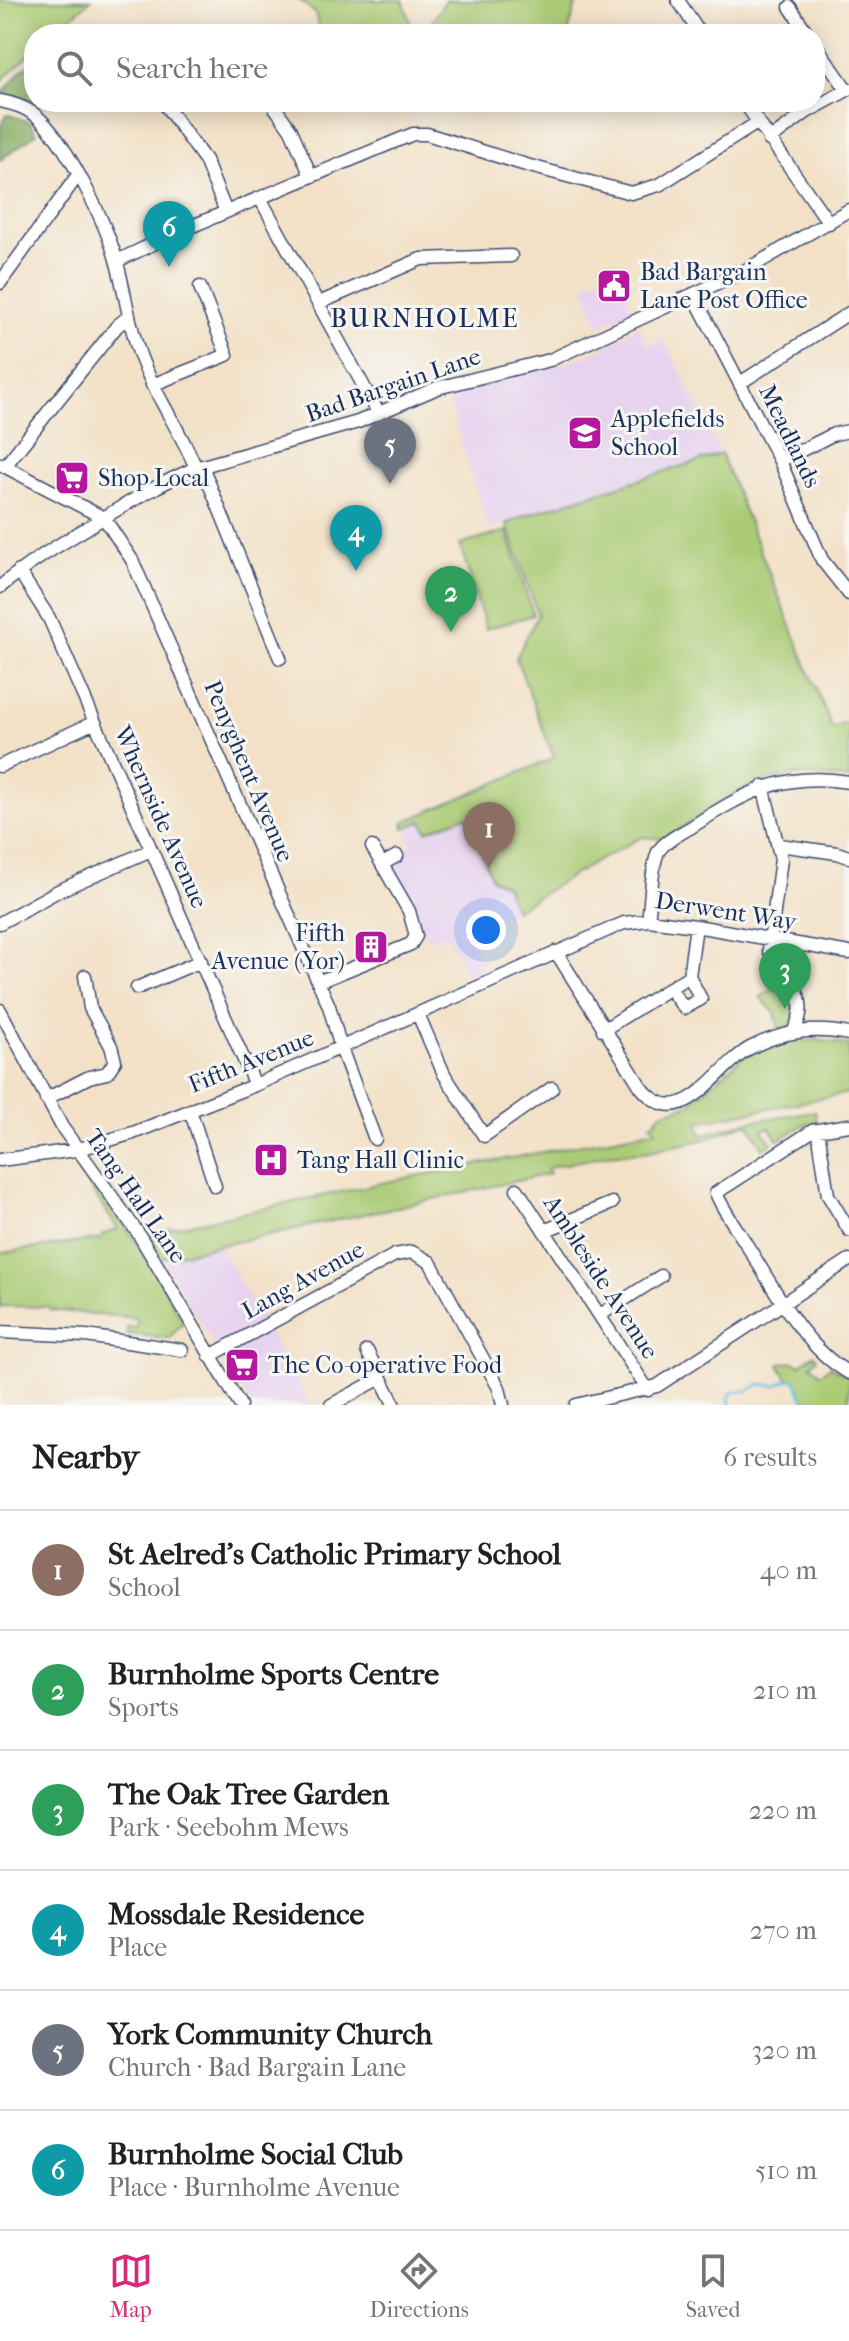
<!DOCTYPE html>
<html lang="en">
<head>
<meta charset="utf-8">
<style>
  :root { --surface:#fff; --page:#f6f6f6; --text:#202124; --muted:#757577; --line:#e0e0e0; --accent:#db2777 }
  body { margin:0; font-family:"IM FELL French Canon",serif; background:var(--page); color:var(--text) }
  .you { position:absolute; left:486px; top:930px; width:28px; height:28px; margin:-20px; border:6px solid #fff; border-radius:50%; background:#1a73e8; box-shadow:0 0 0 12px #1a73e833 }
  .badge { display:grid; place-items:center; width:52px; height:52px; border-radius:50%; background:var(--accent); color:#fff; font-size:26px; font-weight:700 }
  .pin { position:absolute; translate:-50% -66px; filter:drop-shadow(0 2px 4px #0008) }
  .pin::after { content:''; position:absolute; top:42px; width:28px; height:24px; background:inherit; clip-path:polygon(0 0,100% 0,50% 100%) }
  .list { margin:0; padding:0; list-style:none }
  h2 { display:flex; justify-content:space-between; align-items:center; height:104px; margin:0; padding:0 32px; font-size:34px }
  h2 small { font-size:26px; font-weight:400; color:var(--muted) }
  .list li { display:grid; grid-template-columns:52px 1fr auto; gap:24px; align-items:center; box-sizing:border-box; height:120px; padding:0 32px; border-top:2px solid var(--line) }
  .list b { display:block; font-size:30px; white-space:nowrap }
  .list p { margin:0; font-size:26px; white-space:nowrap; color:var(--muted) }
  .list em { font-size:26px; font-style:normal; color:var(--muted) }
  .icon { flex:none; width:44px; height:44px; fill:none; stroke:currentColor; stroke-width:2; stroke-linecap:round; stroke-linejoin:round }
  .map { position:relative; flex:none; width:849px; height:1405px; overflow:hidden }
  .search { position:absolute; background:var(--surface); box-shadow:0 4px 20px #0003; left:24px; right:24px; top:24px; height:88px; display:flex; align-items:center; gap:20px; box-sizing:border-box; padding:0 28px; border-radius:32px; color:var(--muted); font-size:30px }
  .sheet { height:824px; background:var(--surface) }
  nav { display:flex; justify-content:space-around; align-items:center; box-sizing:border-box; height:112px; border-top:2px solid var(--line); background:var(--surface); font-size:22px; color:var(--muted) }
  nav a { display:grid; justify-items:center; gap:4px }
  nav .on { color:var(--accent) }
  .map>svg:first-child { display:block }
  .built { fill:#e7d2ef }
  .green { fill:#abcb74; stroke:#637d69; stroke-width:2 }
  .forest { fill:#88af66; stroke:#526f62; stroke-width:2 }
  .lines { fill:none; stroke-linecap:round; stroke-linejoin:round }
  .stream { stroke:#61bbdf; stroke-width:3 }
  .minor-casing { stroke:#3b4a6e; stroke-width:15 }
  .minor { stroke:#fff; stroke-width:12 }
  .labels { text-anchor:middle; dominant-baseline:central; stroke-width:6; stroke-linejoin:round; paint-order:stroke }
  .poi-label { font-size:24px; fill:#1b2f5e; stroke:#f6f6f2; text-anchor:start }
  .street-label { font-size:24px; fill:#1b2f5e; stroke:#f6f6f2 }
  .neighbourhood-label { font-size:26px; letter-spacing:2px; fill:#1b2f5e; stroke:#f6f6f2 }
</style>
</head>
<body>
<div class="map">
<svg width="849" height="1405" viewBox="0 0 849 1405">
  <rect width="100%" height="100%" fill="#f6f6f2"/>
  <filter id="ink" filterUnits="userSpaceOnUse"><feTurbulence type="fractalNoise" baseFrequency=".0125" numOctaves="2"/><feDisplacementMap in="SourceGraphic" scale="16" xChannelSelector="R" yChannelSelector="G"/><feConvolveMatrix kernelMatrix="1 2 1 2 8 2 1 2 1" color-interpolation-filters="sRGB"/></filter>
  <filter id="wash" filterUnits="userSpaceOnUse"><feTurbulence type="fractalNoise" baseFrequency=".006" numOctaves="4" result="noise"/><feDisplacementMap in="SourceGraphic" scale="32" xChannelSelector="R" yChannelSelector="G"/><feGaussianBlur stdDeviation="1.8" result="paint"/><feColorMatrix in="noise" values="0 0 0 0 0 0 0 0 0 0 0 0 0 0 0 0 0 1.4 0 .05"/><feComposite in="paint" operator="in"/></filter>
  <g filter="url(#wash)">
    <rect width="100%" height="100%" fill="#f3e1c7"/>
    <!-- built -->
    <path class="built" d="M616,271l17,39 -34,16 -15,-42z
      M639,326l9,20 16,-8 57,116 -192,60 -40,16 -43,-135 140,-38z
      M447,803l150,58 -82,49 -48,19 16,40 -16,7 -19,-40 -4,-2 -16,6 -36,-74 7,-14 13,-6 -9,-24z
      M219,1245l92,160h-59l-91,-147z"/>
    <!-- green -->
    <path class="green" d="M0,0h91l-40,34h-17v16l-34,32z
      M300,0h103l8,24 -4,10h-86l-6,-21z
      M446,0h131l-9,34h-144z
      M721,454l111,274 17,-6v57l-54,-4 -37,7 -34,17 -59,40 -23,-2 -45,24 -82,49 -10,-25 -13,-6 -26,-63 -39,15 -5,-10 -18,7 -1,-6 151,-64 -38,-100 22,-43 -31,-91 22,-10z
      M507,531l26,84 -47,14 -26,-84z
      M781,985l14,8 4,7 -6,23 -13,8 -5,-18 -15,-16z
      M801,1034l2,7 15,-1 31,5v48l-151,29 4,13 44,-13 69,-11 2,11 -12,2 -25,15h-3l-8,-12 -7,3 10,13 -8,6 -16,-26 -45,17 -59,12 -37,3 -59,13 1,6 -388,84 -12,-25 242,-52 265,-51 -5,-6 6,-4 -1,-2 8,-6 24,-7 59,-52z
      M76,1167h4c41,49 74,99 103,156l-14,15 -42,-4v-7l10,1v-10l-88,-8v-3l-47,-1 -2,3v-56l102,-14v-4l16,-6z
      M814,1354l3,4 -6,7 10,9 9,-8 19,10v29h-39l-8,-8 -6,-17h-8l-9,-15 2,-2 13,-1 6,3z"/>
    <!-- forest -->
    <path class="forest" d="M34,61v40l-31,-8 17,-22z
      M7,114l23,8 7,11 -37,27v-33z"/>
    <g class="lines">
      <!-- stream -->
      <path class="stream" d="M730,1405l-1,-7 3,-6 16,-1 12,-7 15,2 15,-7 6,1 6,17 8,8"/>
    </g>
  </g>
  <g filter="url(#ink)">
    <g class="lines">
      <!-- minor casing -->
      <g class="minor-casing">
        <path id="minor" d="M678,0l22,34
          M790,7l18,27
          M815,44l32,46
          M0,101c12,2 24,6 34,13 31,23 73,111 83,149 9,32 12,64 24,95 15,39 39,72 55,110
          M163,102l42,58 21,52
          M271,102l20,28 20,46
          M744,102l85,121
          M769,140l38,-28 42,-23
          M260,198l119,216
          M117,261l61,-29 235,-98h14l99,31 105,28 28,-8 98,-62
          M0,283l78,-108
          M693,294l87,167 42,99 27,34
          M319,303l102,-44 90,-3
          M740,383l109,-70
          M152,385l75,-30 -27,-68
          M780,461l54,-27 15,-3
          M0,464l104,54 28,42 197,446 12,42 34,91
          M5,466l112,-140 11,-9
          M202,466l78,192
          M19,571l30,47 206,467
          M0,587c27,-23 57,-41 87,-59 36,-22 71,-44 109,-60l162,-46 79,-34 113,-28 196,-90 103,-60
          M0,766l95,-44
          M763,786l18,73 -12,91c17,27 44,47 25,80
          M779,845l58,8 12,4
          M382,864l15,-8
          M648,920c3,-18 3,-52 10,-68 6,-11 24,-19 35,-26 53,-34 91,-55 156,-44
          M0,923l58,-32 93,-41
          M556,952l85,135c41,51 75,-22 111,-40 32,-16 62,-20 97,-13
          M689,976l7,-50
          M318,982l93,-38 5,-8 -7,-25 -37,-64
          M137,988l64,-27
          M670,989l14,19 17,-9 -12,-23
          M0,1010l62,117 76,106 102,172
          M418,1014l26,60 40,62 68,-48
          M603,1030l86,-54
          M46,1099l43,-22 18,-4 8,-12 -4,-15 -21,-38 -5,-32
          M190,1110l25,76
          M849,1125l-37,6 -96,62c8,19 22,37 32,54 28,44 55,100 101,126
          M818,1130l10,65 21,35
          M0,1160l76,-10 57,-17 122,-48 369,-162 24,-3 48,6 153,27
          M517,1189l131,201
          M544,1231l68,-28
          M600,1315l61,-39
          M0,1332l86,4 96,14
          M367,1351l26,51
          M210,1356l185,-101 17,-3 18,10 69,126 4,17
          M331,1405l50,-27
          M576,1405l81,-19 192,-126"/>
      </g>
      <!-- minor -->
      <use href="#minor" class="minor"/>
    </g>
  </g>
  <!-- icons -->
  <defs>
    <g id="civic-square" transform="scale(1.8)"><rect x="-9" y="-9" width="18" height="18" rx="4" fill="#b5179e" stroke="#f6f6f2"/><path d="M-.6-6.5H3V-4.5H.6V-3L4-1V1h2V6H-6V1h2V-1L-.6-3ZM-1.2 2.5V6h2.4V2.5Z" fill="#fff"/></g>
    <g id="school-square" transform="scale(1.8)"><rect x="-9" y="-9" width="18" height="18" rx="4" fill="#b5179e" stroke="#f6f6f2"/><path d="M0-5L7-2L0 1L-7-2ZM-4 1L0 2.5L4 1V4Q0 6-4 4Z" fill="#fff"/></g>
    <g id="supermarket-square" transform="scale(1.8)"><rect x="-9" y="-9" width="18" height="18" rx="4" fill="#b5179e" stroke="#f6f6f2"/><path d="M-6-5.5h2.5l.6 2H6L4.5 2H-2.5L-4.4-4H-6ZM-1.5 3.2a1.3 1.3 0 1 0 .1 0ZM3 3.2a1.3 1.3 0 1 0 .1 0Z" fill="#fff"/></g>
    <g id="building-square" transform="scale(1.8)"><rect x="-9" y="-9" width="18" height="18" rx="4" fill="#b5179e" stroke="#f6f6f2"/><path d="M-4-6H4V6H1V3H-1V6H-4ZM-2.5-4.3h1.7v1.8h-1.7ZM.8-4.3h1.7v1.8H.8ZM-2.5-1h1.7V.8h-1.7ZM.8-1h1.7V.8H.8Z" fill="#fff"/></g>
    <g id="hospital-square" transform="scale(1.8)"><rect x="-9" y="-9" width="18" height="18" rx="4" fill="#b5179e" stroke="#f6f6f2"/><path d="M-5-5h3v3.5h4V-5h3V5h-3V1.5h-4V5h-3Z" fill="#fff"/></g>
  </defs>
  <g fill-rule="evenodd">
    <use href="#civic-square" x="614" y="286"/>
    <use href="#school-square" x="585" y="433"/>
    <use href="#supermarket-square" x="72" y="478"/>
    <use href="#building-square" x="371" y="947"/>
    <use href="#hospital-square" x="271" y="1160"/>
    <use href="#supermarket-square" x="242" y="1365"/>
  </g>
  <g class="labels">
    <!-- poi labels -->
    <g class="poi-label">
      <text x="640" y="272">Bad Bargain<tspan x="640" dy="28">Lane Post Office</tspan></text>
      <text x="611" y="419">Applefields<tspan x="611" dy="28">School</tspan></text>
      <text x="98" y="478">Shop Local</text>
      <text x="345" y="933" text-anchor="end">Fifth<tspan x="345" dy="28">Avenue (Yor)</tspan></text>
      <text x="297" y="1160">Tang Hall Clinic</text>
      <text x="268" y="1365">The Co-operative Food</text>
    </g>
    <!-- street labels -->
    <g class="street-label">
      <text transform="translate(393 385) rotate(-19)">Bad Bargain Lane</text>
      <text transform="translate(790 436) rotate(64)">Meadlands</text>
      <text transform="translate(249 771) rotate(67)">Penyghent Avenue</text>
      <text transform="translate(161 817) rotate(66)">Whernside Avenue</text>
      <text transform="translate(726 911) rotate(9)">Derwent Way</text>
      <text transform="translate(251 1061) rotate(-22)">Fifth Avenue</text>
      <text transform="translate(136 1196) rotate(55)">Tang Hall Lane</text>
      <text transform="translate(601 1277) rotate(57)">Ambleside Avenue</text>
      <text transform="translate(303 1280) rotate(-29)">Lang Avenue</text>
    </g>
    <!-- neighbourhood labels -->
    <g class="neighbourhood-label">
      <text x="425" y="318">BURNHOLME</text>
    </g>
  </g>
</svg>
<div class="you"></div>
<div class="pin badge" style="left:489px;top:868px;background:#8d6e63">1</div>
<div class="pin badge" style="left:451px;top:632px;background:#2e9e5b">2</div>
<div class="pin badge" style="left:785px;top:1009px;background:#2e9e5b">3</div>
<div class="pin badge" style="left:356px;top:571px;background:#0f9aa8">4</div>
<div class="pin badge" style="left:390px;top:484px;background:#6b7280">5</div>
<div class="pin badge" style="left:169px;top:267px;background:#0f9aa8">6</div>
<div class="search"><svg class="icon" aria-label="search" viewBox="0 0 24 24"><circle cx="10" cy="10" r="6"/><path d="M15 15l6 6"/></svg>Search here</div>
</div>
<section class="sheet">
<h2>Nearby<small>6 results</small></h2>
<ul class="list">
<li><span class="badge" style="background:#8d6e63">1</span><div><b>St Aelred's Catholic Primary School</b><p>School</p></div><em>40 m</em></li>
<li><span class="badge" style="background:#2e9e5b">2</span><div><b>Burnholme Sports Centre</b><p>Sports</p></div><em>210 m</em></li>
<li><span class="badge" style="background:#2e9e5b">3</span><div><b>The Oak Tree Garden</b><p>Park · Seebohm Mews</p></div><em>220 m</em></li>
<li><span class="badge" style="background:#0f9aa8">4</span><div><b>Mossdale Residence</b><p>Place</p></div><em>270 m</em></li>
<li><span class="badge" style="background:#6b7280">5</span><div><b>York Community Church</b><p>Church · Bad Bargain Lane</p></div><em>320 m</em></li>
<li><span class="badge" style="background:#0f9aa8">6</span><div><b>Burnholme Social Club</b><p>Place · Burnholme Avenue</p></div><em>510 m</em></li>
</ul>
</section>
<nav>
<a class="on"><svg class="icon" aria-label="map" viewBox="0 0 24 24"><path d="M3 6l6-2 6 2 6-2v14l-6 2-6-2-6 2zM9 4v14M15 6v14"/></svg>Map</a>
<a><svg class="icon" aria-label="directions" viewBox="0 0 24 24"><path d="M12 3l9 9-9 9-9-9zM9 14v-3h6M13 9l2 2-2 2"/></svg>Directions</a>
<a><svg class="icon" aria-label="saved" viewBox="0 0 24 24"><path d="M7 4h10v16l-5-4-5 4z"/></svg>Saved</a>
</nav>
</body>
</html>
